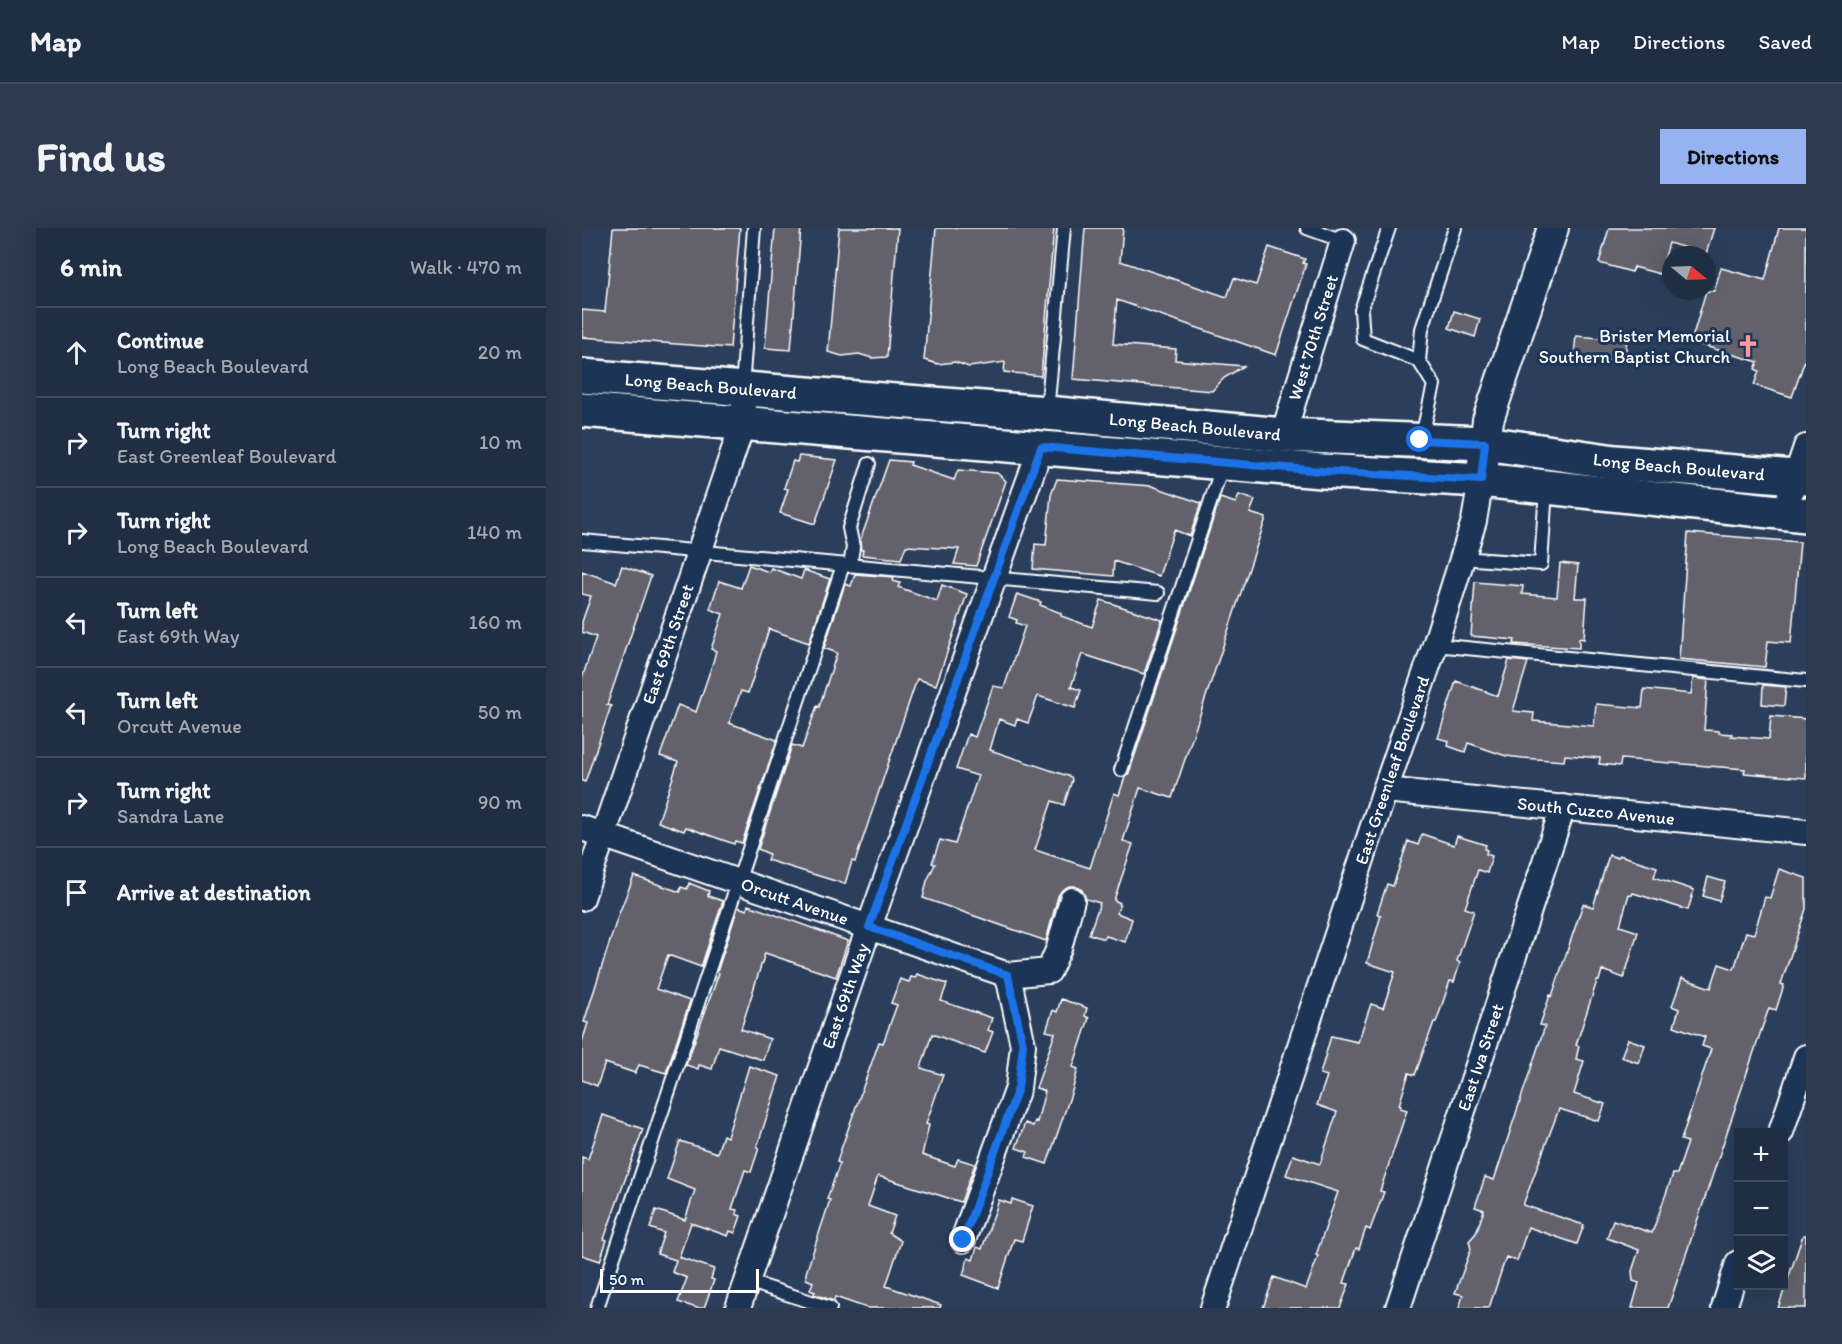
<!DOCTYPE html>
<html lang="en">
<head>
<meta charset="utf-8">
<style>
  :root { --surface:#202e44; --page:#2d3a4f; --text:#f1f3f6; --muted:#a2a8b2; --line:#3d4a5d; --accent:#95b2f1 }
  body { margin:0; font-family:Itim,sans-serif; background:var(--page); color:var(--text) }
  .controls { position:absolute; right:18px; bottom:18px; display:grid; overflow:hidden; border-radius:0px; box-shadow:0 6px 24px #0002 }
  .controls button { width:54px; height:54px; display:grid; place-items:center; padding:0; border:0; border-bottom:2px solid var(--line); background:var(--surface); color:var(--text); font:30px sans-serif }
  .compass { position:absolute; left:1080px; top:18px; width:54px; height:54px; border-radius:50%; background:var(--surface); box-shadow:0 6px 24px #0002; rotate:109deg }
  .scale { position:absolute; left:18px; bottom:15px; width:159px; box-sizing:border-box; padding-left:6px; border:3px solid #fff; border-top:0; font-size:16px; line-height:21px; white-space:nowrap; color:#fff; -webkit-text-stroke:4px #1d3557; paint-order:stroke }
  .stop { position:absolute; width:18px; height:18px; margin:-14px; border:4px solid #1a73e8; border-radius:50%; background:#fff }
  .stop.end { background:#1a73e8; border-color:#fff; box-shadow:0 2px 6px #0008 }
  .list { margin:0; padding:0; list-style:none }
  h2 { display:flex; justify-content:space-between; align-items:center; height:78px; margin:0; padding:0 24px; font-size:26px }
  h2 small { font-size:20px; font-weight:400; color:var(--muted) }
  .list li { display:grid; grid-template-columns:39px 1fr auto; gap:18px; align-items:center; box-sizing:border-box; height:90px; padding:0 24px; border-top:2px solid var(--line) }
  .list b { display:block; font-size:22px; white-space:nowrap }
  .list p { margin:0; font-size:20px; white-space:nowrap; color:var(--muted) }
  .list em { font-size:20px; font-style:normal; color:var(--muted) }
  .icon { flex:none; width:33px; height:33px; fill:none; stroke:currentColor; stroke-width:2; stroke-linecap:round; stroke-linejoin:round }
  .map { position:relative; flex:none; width:1224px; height:1080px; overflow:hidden; border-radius:0px }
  header { display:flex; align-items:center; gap:36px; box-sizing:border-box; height:84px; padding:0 30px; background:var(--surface); border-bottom:2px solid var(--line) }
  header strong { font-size:28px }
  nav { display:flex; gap:33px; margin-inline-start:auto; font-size:21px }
  .intro { display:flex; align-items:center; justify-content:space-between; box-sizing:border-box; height:144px; padding:0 36px }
  h1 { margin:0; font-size:42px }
  .button { padding:15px 27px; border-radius:0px; background:var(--accent); color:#111; font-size:21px; font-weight:700 }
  main { display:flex; gap:36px; padding:0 36px }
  aside { flex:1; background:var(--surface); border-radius:0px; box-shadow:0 6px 24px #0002 }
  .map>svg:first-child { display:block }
  .building { fill:#63626c; stroke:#fff; stroke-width:1.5 }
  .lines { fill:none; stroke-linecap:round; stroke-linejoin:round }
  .service-casing { stroke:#fff; stroke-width:16 }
  .minor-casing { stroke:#fff; stroke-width:28 }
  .tertiary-casing { stroke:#fff; stroke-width:34 }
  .primary-casing { stroke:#fff; stroke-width:38 }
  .service { stroke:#1d3557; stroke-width:12 }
  .minor { stroke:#1d3557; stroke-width:24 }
  .tertiary { stroke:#1d3557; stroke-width:30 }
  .primary { stroke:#1d3557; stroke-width:33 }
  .route { stroke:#1a73e8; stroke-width:8 }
  .labels { text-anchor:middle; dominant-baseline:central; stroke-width:6; stroke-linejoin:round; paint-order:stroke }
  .poi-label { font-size:18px; fill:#fff; stroke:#1d3557; text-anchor:end }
  .street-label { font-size:18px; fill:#fff; stroke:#1d3557 }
</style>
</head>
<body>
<header>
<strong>Map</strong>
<nav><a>Map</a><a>Directions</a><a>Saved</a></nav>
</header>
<div class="intro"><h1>Find us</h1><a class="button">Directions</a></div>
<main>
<aside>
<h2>6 min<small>Walk · 470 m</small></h2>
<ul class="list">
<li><svg class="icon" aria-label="ahead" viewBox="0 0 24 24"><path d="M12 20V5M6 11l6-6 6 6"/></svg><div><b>Continue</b><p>Long Beach Boulevard</p></div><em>20 m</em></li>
<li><svg class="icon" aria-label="right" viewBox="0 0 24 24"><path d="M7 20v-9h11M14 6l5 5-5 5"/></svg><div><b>Turn right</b><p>East Greenleaf Boulevard</p></div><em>10 m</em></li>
<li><svg class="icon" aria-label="right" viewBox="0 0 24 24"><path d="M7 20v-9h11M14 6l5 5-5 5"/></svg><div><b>Turn right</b><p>Long Beach Boulevard</p></div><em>140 m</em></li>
<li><svg class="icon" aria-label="left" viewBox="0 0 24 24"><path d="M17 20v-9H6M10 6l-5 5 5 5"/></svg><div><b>Turn left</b><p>East 69th Way</p></div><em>160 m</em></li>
<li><svg class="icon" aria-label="left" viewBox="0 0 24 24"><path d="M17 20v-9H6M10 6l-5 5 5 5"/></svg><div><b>Turn left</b><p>Orcutt Avenue</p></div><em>50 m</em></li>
<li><svg class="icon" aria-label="right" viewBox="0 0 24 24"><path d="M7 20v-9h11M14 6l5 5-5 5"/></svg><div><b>Turn right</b><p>Sandra Lane</p></div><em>90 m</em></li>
<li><svg class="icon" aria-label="arrive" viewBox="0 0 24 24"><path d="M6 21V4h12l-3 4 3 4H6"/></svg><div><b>Arrive at destination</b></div></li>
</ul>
</aside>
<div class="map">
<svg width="1224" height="1080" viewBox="0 0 1224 1080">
  <rect width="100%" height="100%" fill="#2b3e5b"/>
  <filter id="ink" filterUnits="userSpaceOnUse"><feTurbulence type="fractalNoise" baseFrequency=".0167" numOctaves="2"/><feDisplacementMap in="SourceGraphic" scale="12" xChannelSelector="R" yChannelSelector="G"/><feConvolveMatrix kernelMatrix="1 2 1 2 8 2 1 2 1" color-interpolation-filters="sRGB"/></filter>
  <g filter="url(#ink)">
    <!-- building -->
    <path class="building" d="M31,0h127l-10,120 -148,-11v-27l23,2z
      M193,0h26l-10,122 -26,-2z
      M257,0h59l-11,129 -15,1 -13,-4 -17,2 -14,-4z
      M354,0h118l-13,148 -37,-4 1,-10 -36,5 -14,-5 -17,2 -14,-4z
      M503,0h38l-3,33 107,36 7,-19 22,7 13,-38 36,12 -2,4 3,1 -30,91 -159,-55 -4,44 63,5 -1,11 69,6 -20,12 -12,13 -139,-12z
      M1027,0h105l-8,26 -37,-11 -9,31 -26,-7 -2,5 -33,-9z
      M1197,0h27v129l-14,40 -38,-12 5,-14 -4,-2 3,-7 -67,-20 15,-51h8l7,-23 44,12z
      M872,83l26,8 -5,18 -26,-9z
      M1018,105l27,2 -2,26 -48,-4 1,-2h-4l2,-19 24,2z
      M217,228l38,4 -22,64 -35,-11 8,-24 -4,-1 9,-27 4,1z
      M307,232l22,2 -1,3 44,15 4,-10 39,3 9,8 -30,85 -22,-2 5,-15 -53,-3 -5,13 -39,-4 1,-5h-2l-1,-9z
      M475,251l95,7 49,17 -11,33 -16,-6 -15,46 -45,-15 -1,15 -80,-7 2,-25 11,1 5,-50z
      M657,267l16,5 -5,13 16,5 -94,280 -32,-10 -17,53 10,3 -19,56 6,3 -3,10 15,6 -7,23 -19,-6 -2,3 -15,-5 11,-31 -14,-4 -4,-9 -7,-4h-6l-7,4 -4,6 -12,45 -123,-43 4,-17 8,-17 -3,-1 8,-23 15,4 23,-68 -22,-7 12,-35 7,3 18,-51 11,2 21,-62 -9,-3 1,-3 -8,-3 8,-23 24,8 -1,3 21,8v3l31,11 9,-27 61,20 -18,54 -62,-20 -11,33 10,3 -6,18 -37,-12 -10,27 -11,-4 -2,6 -16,-6 -9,31 81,27 1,3 -8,25 -12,-4 -17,49 55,18 24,-75 5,2 6,-18 4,-4 91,-275 16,5z
      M1106,305l112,9 -9,101 -23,-2 -3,26 -86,-8z
      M978,335l18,2 -3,33h12l-3,41 -5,-1v10l-65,-4 1,-4 -44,-4 4,-54 48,4 -1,8 35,3z
      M167,337l20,7 2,-4 30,11 3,-9 26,9 -21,64 -40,-14 -21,64 -7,-2 -12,32 48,17 -35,103 -7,-2 -1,3 -48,-17 -2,4 -26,-9 20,-60 -18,-6 18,-51 18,7 17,-50 3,-11 -5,-2 12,-35 -13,-5 9,-28 22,7z
      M40,338l29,10 -44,129 4,1 -26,76 -3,-1v-103l14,-41 -14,-5v-10l9,-26 -9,-2v-23l34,12z
      M273,346l39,3 -1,4 7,2 -2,4 39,14 5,-16 25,9 -31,91 -19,-6 -62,183 -3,-1 -7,23 -78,-24 2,-6 -11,-5 34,-104 10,3 15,-42 2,1 18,-54 -13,-5 21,-64 6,2z
      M927,432l19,2 -15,49 21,2 -1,8 61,5 2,-22 46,4 2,-19 47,5 2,-16 15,2 -4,50 15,1v2l13,1 -1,2 38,3 2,-23 35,3v59l-62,-5 1,-4 -124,-10 -1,7 -21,-2 1,-6 -35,-3 -1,6 -41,-3 -17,-2 -38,-13 -3,9 -17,-6 1,-5 -11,-3 18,-57 42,15z
      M1181,457l23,2 -2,19 -22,-2z
      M840,606l32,11 3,-9 29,9 -2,4 3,1 -1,4 6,2 -5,17 -9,-3 -13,38 9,3 -17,50 3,2 -6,19 -4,-1 -12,36 -2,5h-2l-19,53 -6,-2 -10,32 2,1 -1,2 7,2 -27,81 4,1 -14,38 -4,-2 -7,21 -3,-1 -12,35 5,1 -9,24h-77l11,-31 32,12 12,-33 -2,-1 22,-63 -52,-17 7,-20 27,9 17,-52 -20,-7 10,-29 -7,-2 11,-38 27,6 13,-38 12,4 12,-36 -28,-9 14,-48 -4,-1 10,-30 6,2 15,-45 10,4z
      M1027,627l9,3 1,-3 38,12 -3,10 40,13 -6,20 -55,-17 -1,2 -3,-1 -9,32 18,6 -14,46 -22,-8 -3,11h-2l-21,64 3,1 -3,13 8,2 -10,33 31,10 -6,17 -40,-12 -36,96 61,20 -7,19 -49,-17 -11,34 -11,-4 -17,51h-30l4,-13 -8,-2 16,-44 -2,-8 7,-8 8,-23 -9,-3 10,-30 9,3 51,-154 -5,-1 10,-30 2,1 31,-92 10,3z
      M1197,641l27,9v31l-25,75 3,1 -8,25 -7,-2 -7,20 -94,280h-36l7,-25 -6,-2 -1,-10 7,-21 -32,-12 6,-18 39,13 21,-59h4l11,-32 -7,-2 30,-91 -9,-3 3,-9 -31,-11 5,-17 -7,-3 10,-28 29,10 8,-24 15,5 12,-37 8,2 11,-37 5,1z
      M52,648l46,16 1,-5 6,2 2,-6 20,8 -1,5 15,5 -22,66 -33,-12 -12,34 34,12 -24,72 -27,-8 -4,8 -30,-10 -8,23 -15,-6v-38l6,-19 -4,-1 34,-106z
      M1126,649l17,5 -6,19 -16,-5z
      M166,677l100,36 -12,36 -71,-24 -24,76 29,10 -7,21 -44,-14 -7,23 -13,-4 -1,4 -12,-4 33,-92 -2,-1 21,-65 9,3z
      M335,746l30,10 -6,17 51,17 -4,12 5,2 -8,21 -53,-19 -11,34 22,7 -17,49 3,1 -7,30 33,11 3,-7 17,5 -14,38 -83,-26 -10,30 27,10 -6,17 12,8 -15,45 55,19 -1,3h-73l-32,-11 -1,4 -20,-7 1,-2 -5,-2 3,-8 -7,-3v-6l24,-73 -3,-1 13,-36 -3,-1 3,-10 39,-110 4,1 14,-38 -6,-2 9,-24 9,3 2,-5 4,1z
      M479,771l26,9 -2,8 4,2 -16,49 5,2 -5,19 -26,76 -21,-7 2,-5 -12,-4 9,-25 8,3 2,-5 2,1 8,-31 -9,-3 19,-55 -9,-2 7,-21 4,2z
      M1046,811l17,6 -6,18 -18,-6z
      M167,838l31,10 -23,71 2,1 -8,24 -6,-2 -13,39 5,1 -1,4 5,2 -6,17 -5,-2 -2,5 -37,-13 -12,34 35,12 -3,10 3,1 -1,3 -9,25h-7l-19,-6 9,-24 -15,-6 4,-12 -19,-6 7,-21 -14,-5 6,-18 29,10 10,-30 -28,-11 13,-38 37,12 6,-18 4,2z
      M21,887l40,14 -39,110 3,1 -7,21 -18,-6v-98l6,2z
      M430,971l21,7 -11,35 -8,-2 -16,49 -35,-13 5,-17 5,2 4,-13 5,2 17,-49 12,4z
      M1221,1007h3v73h-28z"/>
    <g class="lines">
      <!-- service casing -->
      <g class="service-casing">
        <path id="service" d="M725,0l36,13
          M807,0l-28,82 2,29 56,22
          M160,160l12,-160
          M465,184l17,-184
          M839,212l13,-55 -15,-24 3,-32 33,-101
          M0,313l576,52
          M880,330l79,6 5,-75
          M268,338l3,-19 -4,-19 20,-64
          M853,417l371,36
          M539,542l102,-306
          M165,1053l83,27
          M15,1080l246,-743"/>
      </g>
      <!-- minor casing -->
      <g class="minor-casing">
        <g id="minor">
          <path id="s1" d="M701,207l60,-194"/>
          <path d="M1202,285l22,-66"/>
          <path id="s2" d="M803,562l421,42"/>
          <path id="s3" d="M0,600l426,147 41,-4 10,-23 13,-48"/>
          <path id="s4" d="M0,670l161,-475v-14"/>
          <path d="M1199,904l25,-75"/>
          <path d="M381,1012l55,-152 5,-43 -15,-70"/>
          <path id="s5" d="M156,1080l131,-381 172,-480"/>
          <path id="s6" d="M631,1080l172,-518 50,-145 39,-124 7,-41"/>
          <path id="s7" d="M816,1080l165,-501"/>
          <path d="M1142,1080l14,-45"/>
        </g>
      </g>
      <!-- tertiary casing -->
      <g class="tertiary-casing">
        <path id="tertiary" d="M899,252l7,-60 65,-192"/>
      </g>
      <!-- primary casing -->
      <g class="primary-casing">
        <g id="primary">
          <path id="s8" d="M0,148l465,37 236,22 202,8 130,19 191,16"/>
          <path d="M0,182l740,61 159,9 325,35"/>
        </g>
      </g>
      <!-- service -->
      <use href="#service" class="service"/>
      <!-- minor -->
      <use href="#minor" class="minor"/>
      <!-- tertiary -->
      <use href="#tertiary" class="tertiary"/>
      <!-- primary -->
      <use href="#primary" class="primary"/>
    </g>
  </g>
  <g class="lines" filter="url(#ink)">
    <!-- route -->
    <path class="route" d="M381,1012l55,-152 5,-43 -15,-70 -139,-48 172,-480 281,24 159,9 4,-37 -65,-3"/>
  </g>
  <!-- icons -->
  <defs>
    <g id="church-bare" transform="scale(1.8)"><path d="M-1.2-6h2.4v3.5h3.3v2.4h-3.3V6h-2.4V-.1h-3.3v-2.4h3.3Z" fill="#ff9aa2" stroke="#1d3557" stroke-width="2.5" paint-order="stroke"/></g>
  </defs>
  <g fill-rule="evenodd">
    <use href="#church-bare" x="1166" y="118"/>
  </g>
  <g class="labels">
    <!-- poi labels -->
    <g class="poi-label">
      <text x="1148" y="108">Brister Memorial<tspan x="1148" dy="21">Southern Baptist Church</tspan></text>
    </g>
    <!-- street labels -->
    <g class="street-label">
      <text stroke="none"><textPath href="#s1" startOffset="102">West 70th Street</textPath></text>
      <text stroke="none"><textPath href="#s8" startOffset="129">Long Beach Boulevard</textPath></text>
      <text stroke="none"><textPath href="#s8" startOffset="615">Long Beach Boulevard</textPath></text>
      <text stroke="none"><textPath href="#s8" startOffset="1101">Long Beach Boulevard</textPath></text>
      <text stroke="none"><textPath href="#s4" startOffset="268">East 69th Street</textPath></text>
      <text stroke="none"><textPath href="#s6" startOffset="567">East Greenleaf Boulevard</textPath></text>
      <text stroke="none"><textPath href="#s2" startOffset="212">South Cuzco Avenue</textPath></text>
      <text stroke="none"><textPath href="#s3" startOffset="225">Orcutt Avenue</textPath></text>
      <text stroke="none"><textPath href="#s5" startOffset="330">East 69th Way</textPath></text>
      <text stroke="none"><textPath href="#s7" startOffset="264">East Iva Street</textPath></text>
    </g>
  </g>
</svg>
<div class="controls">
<button>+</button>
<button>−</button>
<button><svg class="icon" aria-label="layers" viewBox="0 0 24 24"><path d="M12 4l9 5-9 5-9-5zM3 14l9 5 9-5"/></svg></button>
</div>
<svg class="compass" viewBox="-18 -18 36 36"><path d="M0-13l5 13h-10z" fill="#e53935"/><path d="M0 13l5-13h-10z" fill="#a2a8b2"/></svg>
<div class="scale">50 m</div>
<div class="stop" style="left:838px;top:212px"></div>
<div class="stop end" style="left:381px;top:1012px"></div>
</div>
</main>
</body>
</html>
